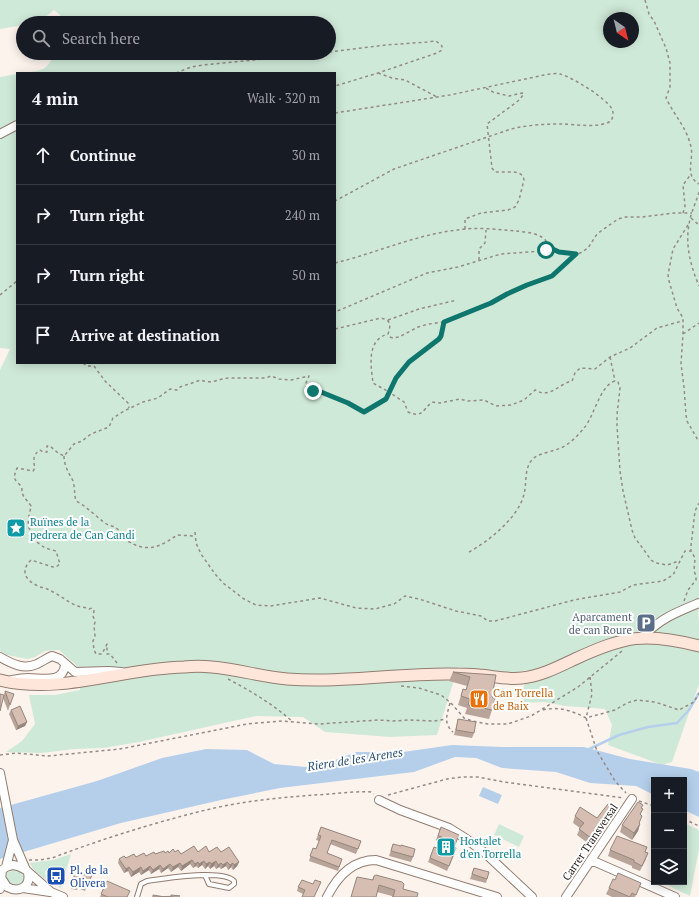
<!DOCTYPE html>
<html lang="en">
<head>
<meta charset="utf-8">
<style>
  :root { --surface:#171b24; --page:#242831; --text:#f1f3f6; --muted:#9ea1a6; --line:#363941 }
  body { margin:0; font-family:"PT Serif",serif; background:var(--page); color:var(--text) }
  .controls { position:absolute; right:12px; bottom:12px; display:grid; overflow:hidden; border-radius:0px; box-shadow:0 2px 10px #0003 }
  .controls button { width:36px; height:36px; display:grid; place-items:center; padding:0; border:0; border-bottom:1px solid var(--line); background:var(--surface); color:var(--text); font:20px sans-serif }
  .compass { position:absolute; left:603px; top:12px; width:36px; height:36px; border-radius:50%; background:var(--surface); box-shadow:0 2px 10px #0003; rotate:145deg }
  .stop { position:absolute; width:12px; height:12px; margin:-9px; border:3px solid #0f766e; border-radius:50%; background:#fff }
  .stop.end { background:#0f766e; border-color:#fff; box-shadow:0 1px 4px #0008 }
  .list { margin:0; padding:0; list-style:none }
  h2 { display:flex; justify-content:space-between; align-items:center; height:52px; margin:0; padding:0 16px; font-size:17px }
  h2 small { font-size:13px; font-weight:400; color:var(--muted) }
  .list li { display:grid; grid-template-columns:26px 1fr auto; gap:12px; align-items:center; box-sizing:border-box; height:60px; padding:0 16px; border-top:1px solid var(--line) }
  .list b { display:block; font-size:15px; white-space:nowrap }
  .list em { font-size:13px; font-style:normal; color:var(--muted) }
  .icon { flex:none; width:22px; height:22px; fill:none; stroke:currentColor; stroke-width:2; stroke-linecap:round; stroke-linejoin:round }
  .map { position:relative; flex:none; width:699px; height:897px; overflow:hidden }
  .search { position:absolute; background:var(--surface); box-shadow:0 2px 10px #0003; left:16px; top:16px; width:320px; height:44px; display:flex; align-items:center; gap:10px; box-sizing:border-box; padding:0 14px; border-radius:22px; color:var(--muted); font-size:15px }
  .panel { position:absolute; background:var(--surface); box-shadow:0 2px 10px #0003; left:16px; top:72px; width:320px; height:292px; border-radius:0px }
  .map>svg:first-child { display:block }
  .green { fill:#cfe9d8; fill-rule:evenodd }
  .water { fill:#b5cfeb }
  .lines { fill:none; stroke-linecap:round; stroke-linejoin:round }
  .stream { stroke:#b5cfeb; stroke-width:2.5 }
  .lane-casing { stroke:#927d71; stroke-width:6 }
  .street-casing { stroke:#927d71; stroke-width:10 }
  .secondary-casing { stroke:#927d71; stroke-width:13 }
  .path { stroke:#948b86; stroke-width:1.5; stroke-dasharray:3 3; stroke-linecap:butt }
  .lane { stroke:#fff; stroke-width:4 }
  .street { stroke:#fff; stroke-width:8 }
  .secondary { stroke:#fee6db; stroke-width:11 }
  .wall { fill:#b8a499 }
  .shaded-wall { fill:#96867d }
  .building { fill:#d6bfb2; stroke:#96867d }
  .route { stroke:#0f766e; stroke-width:5 }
  .labels { text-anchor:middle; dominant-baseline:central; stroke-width:4; stroke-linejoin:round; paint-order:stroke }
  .culture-label { font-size:11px; fill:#0d838f; stroke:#fff; text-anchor:start }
  .service-label { font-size:11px; fill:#4e5e75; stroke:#fff; text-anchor:end }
  .food-label { font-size:11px; fill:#c56008; stroke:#fff; text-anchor:start }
  .street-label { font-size:11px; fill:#241b17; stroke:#fff }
  .transit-label { font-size:11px; fill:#164399; stroke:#fff; text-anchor:start }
  .water-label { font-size:12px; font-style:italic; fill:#2a4f76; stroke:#fff }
</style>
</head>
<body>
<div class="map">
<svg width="699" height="897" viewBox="0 0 699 897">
  <rect width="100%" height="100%" fill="#fcf3ed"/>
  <!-- green -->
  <path class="green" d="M0,0h699v610l-1,2 1,8v64l-27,78 -10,3 -54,-20 4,-20 -7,-16 -40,-3 -21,-4 -23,1 6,-33 -14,3 -55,-6 -21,68 -47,2 -65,-5 -22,-15 -47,-1 -117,26 -35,6 -29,1 -34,4 -35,-1 16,-11 13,-17 -6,-29h26l25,-5 -3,-24 -18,-16 -14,1 -10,6 -8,2 -20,-4 -7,-4v-281l10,-21 -10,-1v-271l17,-3v289h318v-290h-310c16,-3 23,-2 29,-20h275v-30h-265l-4,-8 -6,-5c-11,9 -16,13 -31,13v2l-23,4zM609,18h24v24h-24z
    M684,823l15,7v19l-9,47 -21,-10 1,-4h14z
    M499,824l25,12 -5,11 -25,-12z
    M71,854l-10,34 -7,-4 4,-8 -8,-6 -5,1 1,9 -11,-9 -6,-8 24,-3z
    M13,870l7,1 4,5 -1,8c-9,2 -18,0 -16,-11z"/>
  <!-- water -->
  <path class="water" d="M452,745l51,2h81l46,12 61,10 8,3v45l-15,-7v-30h-30v15l-18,-9 -46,-3 -34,-11 -54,-4 -26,-10 -21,-1 -41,15 -134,16 -59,12 -100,23 -121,36v-51l97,-27 65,-23 44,-9 41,1 27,14 43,4 18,-8 21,-8h47z
    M483,787l19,8 -4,9 -19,-8z"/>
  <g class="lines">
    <!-- stream -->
    <path class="stream" d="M587,750l32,-15 29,-8 29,-4 12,-13 10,-17"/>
    <!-- lane casing -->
    <g class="lane-casing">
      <path id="lane" d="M137,897l4,-13 6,-3 6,-1c16,-2 70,-11 81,1v3l-5,4 -20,-4 -4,-9"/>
    </g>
    <!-- street casing -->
    <g class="street-casing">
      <path id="street" d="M0,134l17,-9
        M643,637c16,-18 34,-25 56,-34
        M0,657c12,7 24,13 37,7 6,-3 10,-6 15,-8l8,3 15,13 34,-1 12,1
        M12,680c5,-1 11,-2 16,-2 14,0 35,6 37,-13
        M0,773l13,67 13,30
        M379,800l21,10 49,18 16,10 20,15 47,44
        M591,860l84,37
        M6,867l7,-27
        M2,879l5,8c12,6 24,0 21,-14
        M23,888l27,4
        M0,889l2,-19 4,-3 7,-2 5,1 8,4 25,22 12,5
        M327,897c10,-20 25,-37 49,-37l121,37
        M566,897l66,-98"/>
    </g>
    <!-- secondary casing -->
    <g class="secondary-casing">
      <path id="secondary" d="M0,680c62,15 122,-12 184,-13 9,-1 19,-1 28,0 25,2 50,10 75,12 53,4 106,-5 160,-5 11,0 22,0 32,1 14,1 28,5 43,3 19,-2 36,-11 53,-19 50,-23 70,-27 124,-13"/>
    </g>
    <!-- path -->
    <path class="path" d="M645,0l4,14 5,7 12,27 4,15v24l-4,11c8,17 21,30 25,49 3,13 -7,28 8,37
      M329,52l57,-7 41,-3 9,-1 6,5v4l-5,3 -59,20 -43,13
      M176,73l15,-6 12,-2 122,-12
      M378,73l14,5 13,2 32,17
      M335,113l115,-18 94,-20c5,-1 11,-2 16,-1 12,3 46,24 52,35 2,4 1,8 -1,12 -14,8 -35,3 -50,3 -17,0 -33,1 -50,5l-117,40 -59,32
      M699,192c-3,11 -9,22 -10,33 -4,20 2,42 10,61
      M683,213l2,-7 -2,-21 8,-11
      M691,218l8,7
      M688,225l-15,24 -5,26 1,6 8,27 6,10v16l-2,30 3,23 2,28 1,6 12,21
      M465,229v-10l16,-6 27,-3 7,-3 4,-7 5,-20 -1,-4 -4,-3 -5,-1h-19l-3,-4 -5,-44 31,-23 6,-7 -2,-1 -13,3 -16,-4 -9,-5
      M548,247l11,5 17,3
      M479,260v-11l6,-6 1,-13
      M335,263c41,-10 80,-28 122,-33 18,-3 39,-1 58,1 11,1 28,2 33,13l-2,6 -3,1 -42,3 -43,13 -31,6 -92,39
      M0,295l17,-14
      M388,320l31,-11 38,-9
      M444,322l-3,14 -2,3 -30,23 -13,17 -7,13 15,10 4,10c14,6 14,-1 24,-10l8,1 20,-4 8,2 16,-1 12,6 15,-1 13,-5 11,-10c15,9 23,-6 37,-9l3,-8 5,-5 15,1 15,-12 20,-9 27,-20 25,-7
      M335,329l46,-11c10,2 10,7 7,16l2,3 3,1 6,-1 19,-10 11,-3 15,-2 47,-19 16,-9 20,-9 25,-9 24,-21 6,-3 6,-4 9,-14 21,-15 8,-2h16l32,-4h18
      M683,334l16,-11
      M610,357l5,24
      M83,363l4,3h7l11,15 23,22 1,5
      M64,456c0,10 5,17 9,25 2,7 1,13 3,20 12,6 21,17 32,24 3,1 6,1 8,3 5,3 6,9 10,12 20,13 33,8 51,-5l18,1
      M195,532l1,11 5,11 14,20 8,9 21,16 12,6 14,1 50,-8 36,10 19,1 19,-5 11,-8 14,3 37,12 25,5 7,5h7l79,-21 46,-8 13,-7 30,-4 10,-6 12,-24h6
      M469,552c20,-11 50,-35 55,-58 3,-11 0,-23 7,-33 6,-9 26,-9 35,-16 7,-4 13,-11 18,-17 10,-11 16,-43 31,-47l3,1 2,6 -3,27v11l3,45 3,20 9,39 3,8 9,12 7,10 5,3 11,2 12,-4
      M684,601l4,-11 8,-10v-4l-2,-5 1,-13 -4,-7v-5l4,-35 4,-8
      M117,663l-7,-9h-3v-10l-5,10h-6l-2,-4 -1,-9 2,-5 -1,-10 1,-4 -2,-6 1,-5 -2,-3 -3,1c-4,-2 -8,-2 -12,-3 -11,-5 -20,-13 -30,-17 -3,-2 -6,-1 -9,-3 -13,-6 -18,-15 -7,-26l22,7h3l4,-3 -4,-13 -11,-3 -11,-8c-1,-4 -2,-6 -4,-10 -4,-7 0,-17 1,-24 -5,-8 -10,-9 -9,-19 -9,-9 -9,-8 -5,-19l16,3 2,-3c-2,-7 -2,-14 5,-18l3,2h4v-6h3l8,7 6,3 10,-12 8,-3 9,-7 18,-7 4,-9 11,-7 19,-9 15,-4 12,-9 7,1 3,-3 21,-7c11,5 18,-2 29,-2 12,0 24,0 36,0l5,-2 8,3 12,1 18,-4 -4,9 4,7c8,-2 31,7 39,11 6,3 10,7 17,9l21,-13 3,-7 -16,-9c-2,-17 -7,-43 15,-49
      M590,677l2,17 -6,24 11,33 18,30 11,12
      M228,679c23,12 46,26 65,43
      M401,686l18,2 22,7 10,8 13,15 8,3 16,3h20l23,-8 47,-29 44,-36
      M450,703c-3,12 -7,20 3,29
      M543,710c15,-4 30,1 43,8l29,-8 12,-7 10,-3 18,2 24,8 15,-8 5,-9
      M0,755l16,-2 32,3 72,-7 127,-25 36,-3 36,3 59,-4 15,1 15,-1 26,1 12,-2
      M388,795l59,-16 15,-2h16l26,5 120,16
      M639,801l15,5
      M684,819l15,7
      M29,860h11l12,-2c50,-19 101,-35 154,-48 40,-10 82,-13 123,-16 14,-1 28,-3 42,-2l3,2"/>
    <!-- lane -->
    <use href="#lane" class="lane"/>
    <!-- street -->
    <use href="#street" class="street"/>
    <!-- secondary -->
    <use href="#secondary" class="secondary"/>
  </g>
  <!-- wall -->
  <path class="wall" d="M453,672l43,3 -4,22v13l-3,9 -24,-5 2,-6 -9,-3 5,-16 3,1 1,-4 -18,-5z
    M5,691l5,14 -2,6 -5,-13z
    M11,710l16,12 -2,4 -9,4 -7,-16z
    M458,719l16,14 -2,5 -18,-3z
    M642,808l-3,15 1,1 -2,7 -6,9 -12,-8 2,-7z
    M613,814l-24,30 -12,-9 3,-7 -7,-5 2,-7 22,2z
    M321,827l40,14 -5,13 -26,-10 -3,9 15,6 -4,12 -29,-10 4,-13 3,1 3,-8 -3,-1z
    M441,827l14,20v6l-8,18 -19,-9 6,-15 3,1 3,-6 -4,-2z
    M393,844l20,13 -2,5 -22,-6z
    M610,850l35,2 1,7 -6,12 -8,-3v-2l-24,-10z
    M175,852l6,2 17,-2h23l18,10 -2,4 -4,4 -2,-3 -3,3 -2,-4 -5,3 -2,-2 -3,2 -2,-3 -4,3 -2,-3 -3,3 -3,-4 -4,3 -2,-2 -3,2 -3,-4 -9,7 -3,-4 -7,5 -3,-4 -7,5 -2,-4 -8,5 -2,-4 -8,5 -2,-3 -8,5 -3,-6 -4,2 -6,-10 1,-4z
    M474,868l15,4 -3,11 -16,-4z
    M75,872l17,3 -7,16 -7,-3 -1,2 -6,-1 2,-12z
    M374,876l29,13 14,8h-25v-1l-15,-4 -1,5h-25l6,-20 15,3z
    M107,881l21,16h-28z
    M313,884l6,3 -16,7 -6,-3 1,-4z
    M609,888l29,1 -3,8h-23l-6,-3z"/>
  <!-- shaded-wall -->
  <path class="shaded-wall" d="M27,722l-2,4 -9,4 2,-4z
    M616,807l-3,7 -24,30 2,-6z
    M640,824l-2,7 -6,9 2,-7z
    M192,860l-2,4 -9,7 1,-5z
    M204,861l-2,4 -4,3 1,-4z
    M216,861l-2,5 -4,3 1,-5z
    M198,862l-2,4 -3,2 2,-4z
    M210,862l-2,4 -3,3 1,-5z
    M227,862l-1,4 -5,3 2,-4z
    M239,862l-2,4 -4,4 1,-5z
    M180,863l-2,4 -7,5 2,-5z
    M221,863l-2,4 -3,2 2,-4z
    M233,863l-2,4 -3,3 2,-5z
    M170,864l-2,4 -7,5 2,-4z
    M160,865l-1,4 -8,5 2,-4z
    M150,866l-1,4 -8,5 2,-4z
    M129,867l-1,4 -4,2 2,-4z
    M141,867l-2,5 -8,5 2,-5z"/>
  <!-- building -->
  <path class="building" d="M453,672l43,3 -4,22 3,2 -3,11 -24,-5 2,-6 -9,-3 2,-7 3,1 4,-13z
    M5,691l9,3 -4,11z
    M0,694l4,1 -4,16z
    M20,706l7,16 -9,4 -7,-16z
    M458,719l18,3 -2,11 -18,-3z
    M638,802l5,3 -2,3 2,1 -3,5 2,2 -3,7 1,1 -6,9 -12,-8z
    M608,804l8,3 -25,31 -12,-9 5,-6 -9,-7 5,-9 17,11z
    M321,827l40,14 -3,8 -26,-9 -5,13 15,6 -3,8 -29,-11 3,-8 3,1 5,-13 -3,-1z
    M441,827l18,8 -5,12 2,1 -7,18 -19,-8 4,-11 3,1 5,-11 -4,-1z
    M617,836l30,11 -2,5 3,1 -6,13 -8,-4v-2l-24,-10z
    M393,844l8,2v-1l14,4 -2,8 -22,-6z
    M194,846l4,6 8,-6 3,6 8,-5 4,5 8,-5 10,15 -5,3 -1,-2 -3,2 -3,-3 -4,3 -2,-2 -3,2 -2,-4 -5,3 -1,-2 -4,2 -2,-3 -5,3 -1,-2 -3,2 -3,-4 -10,6 -2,-3 -7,4 -3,-3 -7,5 -3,-4 -7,5 -3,-4 -7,5 -2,-4 -8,5 -4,-5 -3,2 -7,-10 5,-3 2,2 8,-4 2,3 8,-4 2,3 8,-4 1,2 9,-3 1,2 3,-2 1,2 4,-4 2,3 3,-2 3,4z
    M474,868l15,4 -2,7 -15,-5z
    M75,872l11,2v-2l6,3 -5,11 -8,-3v3l-6,-1z
    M618,873l23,10 -5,12 -4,-2 -2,4 -21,-9 4,-9 2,1z
    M376,875l26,7 2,2 -1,5 15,4 -1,4h-24l2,-7 -16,-5 -3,12h-25l6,-20 16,3 1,-4z
    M302,880l11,4 2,-4 6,2 -7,15h-12l3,-7 -7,-3z
    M107,881l23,10 -3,6h-19l-7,-3z
    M153,895l12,2h6v-2l9,1 -27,1z"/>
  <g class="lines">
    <!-- route -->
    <path class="route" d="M313,391l8,1 27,11 16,9 22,-13 10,-21 13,-16 30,-23 2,-3 3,-14 47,-19 16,-9 20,-9 25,-9 24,-22 -17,-2 -11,-5 -2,3"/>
  </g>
  <!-- icons -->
  <defs>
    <g id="sight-square" transform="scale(1)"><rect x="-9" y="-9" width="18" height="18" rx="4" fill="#0f9aa8" stroke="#fff"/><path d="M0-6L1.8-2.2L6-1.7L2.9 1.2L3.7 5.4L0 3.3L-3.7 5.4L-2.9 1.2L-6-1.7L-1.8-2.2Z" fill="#fff"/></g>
    <g id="parking-square" transform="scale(1)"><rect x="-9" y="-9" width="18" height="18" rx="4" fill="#5c6f8a" stroke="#fff"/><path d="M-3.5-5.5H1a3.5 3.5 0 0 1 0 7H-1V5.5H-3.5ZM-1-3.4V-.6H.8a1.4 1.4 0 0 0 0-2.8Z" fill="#fff"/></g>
    <g id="restaurant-square" transform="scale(1)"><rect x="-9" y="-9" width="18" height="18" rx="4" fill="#e8710a" stroke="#fff"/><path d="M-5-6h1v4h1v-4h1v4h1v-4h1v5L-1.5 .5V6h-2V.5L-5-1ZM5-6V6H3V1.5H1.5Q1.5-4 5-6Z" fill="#fff"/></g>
    <g id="building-square" transform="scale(1)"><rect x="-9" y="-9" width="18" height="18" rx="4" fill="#0f9aa8" stroke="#fff"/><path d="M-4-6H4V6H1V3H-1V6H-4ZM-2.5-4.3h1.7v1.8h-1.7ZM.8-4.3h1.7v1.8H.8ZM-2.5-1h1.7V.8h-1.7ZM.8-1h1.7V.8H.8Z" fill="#fff"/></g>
    <g id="bus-square" transform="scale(1)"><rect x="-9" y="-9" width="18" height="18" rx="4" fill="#1a4fb4" stroke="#fff"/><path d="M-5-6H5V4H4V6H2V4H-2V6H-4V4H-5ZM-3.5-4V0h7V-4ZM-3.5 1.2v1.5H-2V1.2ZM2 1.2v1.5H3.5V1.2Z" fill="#fff"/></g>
  </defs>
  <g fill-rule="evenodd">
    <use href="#sight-square" x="16" y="528"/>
    <use href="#parking-square" x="646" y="623"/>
    <use href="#restaurant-square" x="479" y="699"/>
    <use href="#building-square" x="446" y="847"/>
    <use href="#bus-square" x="56" y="876"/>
  </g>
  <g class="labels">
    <!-- culture labels -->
    <g class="culture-label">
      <text x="30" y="522">Ruïnes de la<tspan x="30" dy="13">pedrera de Can Candi</tspan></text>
      <text x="460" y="841">Hostalet<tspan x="460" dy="13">d'en Torrella</tspan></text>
    </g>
    <!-- service labels -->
    <g class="service-label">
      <text x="632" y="617">Aparcament<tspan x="632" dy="13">de can Roure</tspan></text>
    </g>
    <!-- food labels -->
    <g class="food-label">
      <text x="493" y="693">Can Torrella<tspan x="493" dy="13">de Baix</tspan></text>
    </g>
    <!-- street labels -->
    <g class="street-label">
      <text transform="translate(590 842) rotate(-56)">Carrer Transversal</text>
    </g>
    <!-- transit labels -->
    <g class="transit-label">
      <text x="70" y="870">Pl. de la<tspan x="70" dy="13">Olivera</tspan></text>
    </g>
    <!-- water labels -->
    <g class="water-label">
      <text transform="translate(355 759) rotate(-9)">Riera de les Arenes</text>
    </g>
  </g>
</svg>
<div class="controls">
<button>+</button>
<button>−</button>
<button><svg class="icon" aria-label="layers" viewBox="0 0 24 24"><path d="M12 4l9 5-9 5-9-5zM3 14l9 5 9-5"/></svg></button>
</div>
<svg class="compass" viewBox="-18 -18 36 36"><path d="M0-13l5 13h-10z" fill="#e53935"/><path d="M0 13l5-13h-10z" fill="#9ea1a6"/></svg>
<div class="stop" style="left:546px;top:250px"></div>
<div class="stop end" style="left:313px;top:391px"></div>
<div class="search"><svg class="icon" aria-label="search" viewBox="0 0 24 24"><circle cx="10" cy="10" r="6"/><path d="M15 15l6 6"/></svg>Search here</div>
<section class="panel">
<h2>4 min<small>Walk · 320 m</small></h2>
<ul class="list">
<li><svg class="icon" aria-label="ahead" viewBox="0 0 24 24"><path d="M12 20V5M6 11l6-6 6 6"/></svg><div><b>Continue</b></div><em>30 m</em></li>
<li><svg class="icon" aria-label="right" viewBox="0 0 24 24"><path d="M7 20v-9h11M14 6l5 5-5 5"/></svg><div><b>Turn right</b></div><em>240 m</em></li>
<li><svg class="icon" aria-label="right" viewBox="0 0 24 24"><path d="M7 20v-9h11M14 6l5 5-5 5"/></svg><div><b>Turn right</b></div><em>50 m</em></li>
<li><svg class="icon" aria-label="arrive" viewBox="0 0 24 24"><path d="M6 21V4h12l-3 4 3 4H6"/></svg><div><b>Arrive at destination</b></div></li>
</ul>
</section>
</div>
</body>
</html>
